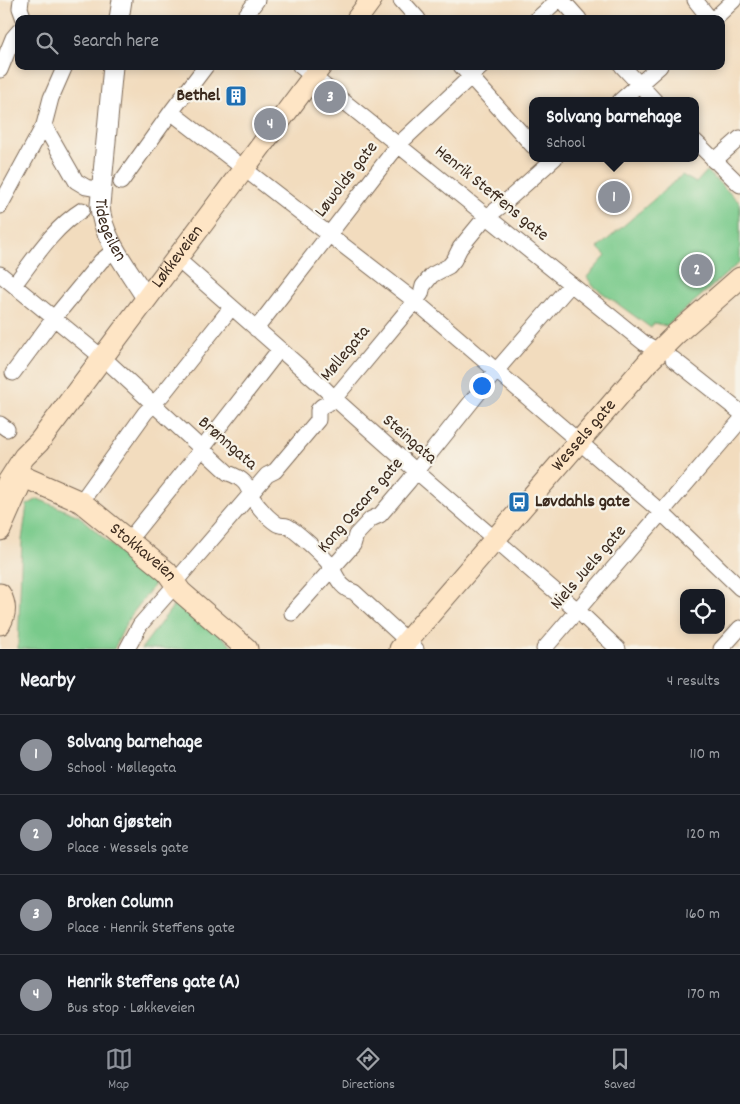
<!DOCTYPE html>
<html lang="en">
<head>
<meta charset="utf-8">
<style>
  :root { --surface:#171b24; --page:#20242c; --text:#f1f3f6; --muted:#9ea1a6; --line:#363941; --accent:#8c9099 }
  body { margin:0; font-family:Dekko,sans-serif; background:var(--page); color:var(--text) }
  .controls { position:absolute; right:15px; bottom:15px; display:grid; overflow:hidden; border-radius:10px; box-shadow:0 2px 8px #0003 }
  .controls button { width:45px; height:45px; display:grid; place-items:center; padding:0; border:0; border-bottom:1px solid var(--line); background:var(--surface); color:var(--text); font:25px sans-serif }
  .you { position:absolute; left:481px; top:385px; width:18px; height:18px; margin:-12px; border:4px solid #fff; border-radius:50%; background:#1a73e8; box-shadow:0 0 0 8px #1a73e833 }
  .badge { display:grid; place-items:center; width:32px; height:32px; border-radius:50%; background:var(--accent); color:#fff; font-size:16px; font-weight:700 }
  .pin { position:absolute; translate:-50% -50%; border:2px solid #fff; box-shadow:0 1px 5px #0006 }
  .popup { position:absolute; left:529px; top:97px; width:170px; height:65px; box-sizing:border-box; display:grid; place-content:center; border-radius:10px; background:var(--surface); filter:drop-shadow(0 1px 4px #0005); font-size:16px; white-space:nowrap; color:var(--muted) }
  .popup b { font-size:19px; color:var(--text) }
  .popup::after { content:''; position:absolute; left:50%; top:100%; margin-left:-10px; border:10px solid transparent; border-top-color:var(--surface) }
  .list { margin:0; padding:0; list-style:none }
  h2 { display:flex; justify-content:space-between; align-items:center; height:65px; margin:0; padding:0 20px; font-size:21px }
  h2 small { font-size:16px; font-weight:400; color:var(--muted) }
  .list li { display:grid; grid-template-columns:32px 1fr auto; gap:15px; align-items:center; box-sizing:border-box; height:80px; padding:0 20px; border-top:1px solid var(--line) }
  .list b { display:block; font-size:19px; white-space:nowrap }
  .list p { margin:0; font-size:16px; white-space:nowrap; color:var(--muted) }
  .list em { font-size:16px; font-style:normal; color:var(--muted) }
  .icon { flex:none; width:28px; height:28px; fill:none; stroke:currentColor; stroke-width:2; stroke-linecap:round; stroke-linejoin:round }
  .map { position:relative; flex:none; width:740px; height:649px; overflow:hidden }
  .search { position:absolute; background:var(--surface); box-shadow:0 2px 8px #0003; left:15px; right:15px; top:15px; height:55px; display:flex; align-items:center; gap:12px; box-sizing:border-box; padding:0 18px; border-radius:10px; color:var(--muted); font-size:19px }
  .sheet { height:385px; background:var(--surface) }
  nav { display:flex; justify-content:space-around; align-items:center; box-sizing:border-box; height:70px; border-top:1px solid var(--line); background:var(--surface); font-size:14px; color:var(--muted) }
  nav a { display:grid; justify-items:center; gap:2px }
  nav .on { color:var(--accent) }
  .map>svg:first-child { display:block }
  .green { fill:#79ca8b; stroke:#5a7a54 }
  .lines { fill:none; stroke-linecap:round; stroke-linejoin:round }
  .minor-casing { stroke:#7b6856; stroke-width:17 }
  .tertiary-casing { stroke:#7b6856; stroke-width:21 }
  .secondary-casing { stroke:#7b6856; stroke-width:23 }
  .minor { stroke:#fff; stroke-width:15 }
  .tertiary { stroke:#fff; stroke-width:19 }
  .secondary { stroke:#fee5c5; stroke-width:21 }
  .labels { text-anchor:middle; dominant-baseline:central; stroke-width:4.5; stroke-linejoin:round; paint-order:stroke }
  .poi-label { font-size:18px; font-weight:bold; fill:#3b2a1e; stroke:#f7f3e8; text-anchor:end }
  .street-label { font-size:18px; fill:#3b2a1e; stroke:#f7f3e8 }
</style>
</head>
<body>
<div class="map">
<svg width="740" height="649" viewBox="0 0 740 649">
  <rect width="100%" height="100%" fill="#f7f3e8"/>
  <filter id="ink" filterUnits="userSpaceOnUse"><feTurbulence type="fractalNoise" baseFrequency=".02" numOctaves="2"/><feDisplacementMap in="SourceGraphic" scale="10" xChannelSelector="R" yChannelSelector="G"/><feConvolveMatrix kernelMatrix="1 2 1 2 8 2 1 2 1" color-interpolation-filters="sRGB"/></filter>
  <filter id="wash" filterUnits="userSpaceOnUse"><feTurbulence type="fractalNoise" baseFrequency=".0096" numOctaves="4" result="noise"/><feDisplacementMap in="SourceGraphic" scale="20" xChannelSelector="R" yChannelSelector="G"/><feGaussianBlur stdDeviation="1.12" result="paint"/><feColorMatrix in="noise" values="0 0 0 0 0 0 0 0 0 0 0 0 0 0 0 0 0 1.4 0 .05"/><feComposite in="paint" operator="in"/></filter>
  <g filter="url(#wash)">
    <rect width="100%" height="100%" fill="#f2dcbe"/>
    <!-- green -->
    <path class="green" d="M707,171l33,32v59l-74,64 -12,-3 -3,5 -58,-42 -6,-9 19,-21 -8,-8 84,-73 14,8z
      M38,499l41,17 76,68 -26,34 -15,31h-96l4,-109 5,-35z
      M180,597l55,52h-94z"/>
  </g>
  <g filter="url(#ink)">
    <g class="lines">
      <!-- minor casing -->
      <g class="minor-casing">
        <path id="minor" d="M21,0l-1,8 4,11
          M401,0l17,19
          M562,0l17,19
          M695,0l15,19
          M243,19l14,-19
          M537,19l21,-19
          M714,19l20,-19
          M65,66l-14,32 -7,27 32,56 10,6 16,3
          M300,66l344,277 14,8
          M461,66l72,80
          M622,66l33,35
          M0,70l13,-32 6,-7
          M620,101l40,-35
          M171,112l244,189 246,211 79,76
          M695,141l45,44
          M714,161l26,-23
          M121,182l50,-70 35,-46
          M0,206l44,-81
          M176,258l148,130 10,10 82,73 161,139 41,39
          M0,274l109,89 119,110c26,9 17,20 32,35 4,5 11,12 17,16 3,2 7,1 10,2 8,4 32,26 38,33 11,11 12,29 29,33l62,57
          M14,285c20,-26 39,-57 68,-75
          M256,329l143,-185 83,-78
          M673,359l67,53
          M13,373l41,-55 47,-57 15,-12
          M0,424l7,5
          M81,502l64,-89 17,-18 69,-87
          M128,541l74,-92 77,-99
          M292,613l61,-68 3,-10 15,-16 9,-4 29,-34 7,-10 80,-100 75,-87
          M127,649l13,-24 30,-34 5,-9 92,-107 8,-4 43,-51v-10l4,-4 9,-4 12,-14 78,-94 2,-8 9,-11 17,-9 5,-6 6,-12 23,-28 18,-14 54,-48
          M544,649l196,-228
          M721,649l19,-21"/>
      </g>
      <!-- tertiary casing -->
      <g class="tertiary-casing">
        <g id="tertiary">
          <path d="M119,19l3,-19"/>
          <path id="s1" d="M113,66l-13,139c1,32 30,66 46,93"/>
        </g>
      </g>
      <!-- secondary casing -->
      <g class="secondary-casing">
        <g id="secondary">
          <path d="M357,19l14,-19"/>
          <path id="s2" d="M24,477l57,25 86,70 14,20 66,57"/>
          <path id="s3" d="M0,500l8,-18 16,-25 15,-15 282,-376"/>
          <path d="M0,530l19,-43"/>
          <path d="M0,594c6,11 6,19 0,30"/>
          <path id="s4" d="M400,649l248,-287 28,-28 64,-56"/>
        </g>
      </g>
      <!-- minor -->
      <use href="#minor" class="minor"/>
      <!-- tertiary -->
      <use href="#tertiary" class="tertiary"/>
      <!-- secondary -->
      <use href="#secondary" class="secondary"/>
    </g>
  </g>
  <!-- icons -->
  <defs>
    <g id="building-square" transform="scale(1.125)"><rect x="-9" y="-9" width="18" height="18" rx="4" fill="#1f6fb2" stroke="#f7f3e8"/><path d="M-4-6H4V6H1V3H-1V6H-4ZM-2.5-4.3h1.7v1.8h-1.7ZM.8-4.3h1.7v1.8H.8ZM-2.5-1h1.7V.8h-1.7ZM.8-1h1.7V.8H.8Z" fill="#fff"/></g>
    <g id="bus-square" transform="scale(1.125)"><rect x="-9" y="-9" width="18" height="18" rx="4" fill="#1f6fb2" stroke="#f7f3e8"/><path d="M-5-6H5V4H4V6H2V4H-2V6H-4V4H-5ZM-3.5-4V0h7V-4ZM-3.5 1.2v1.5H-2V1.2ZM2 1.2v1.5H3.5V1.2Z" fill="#fff"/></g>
  </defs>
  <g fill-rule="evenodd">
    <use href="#building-square" x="236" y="96"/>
    <use href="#bus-square" x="519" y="502"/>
  </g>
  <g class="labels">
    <!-- poi labels -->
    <g class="poi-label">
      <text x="220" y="96">Bethel</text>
      <text x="535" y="502" text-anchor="start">Løvdahls gate</text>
    </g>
    <!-- street labels -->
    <g class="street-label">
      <text transform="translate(347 180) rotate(-52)">Løwolds gate</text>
      <text transform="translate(491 194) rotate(39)">Henrik Steffens gate</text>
      <text stroke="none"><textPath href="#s1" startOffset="166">Tidegeilen</textPath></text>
      <text stroke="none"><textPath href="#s3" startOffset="302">Løkkeveien</textPath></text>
      <text transform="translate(346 354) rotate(-50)">Møllegata</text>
      <text stroke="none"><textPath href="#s4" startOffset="282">Wessels gate</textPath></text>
      <text transform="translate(409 440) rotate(41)">Steingata</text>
      <text transform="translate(227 444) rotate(41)">Brønngata</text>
      <text transform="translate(361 506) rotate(-49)">Kong Oscars gate</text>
      <text stroke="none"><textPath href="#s2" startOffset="142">Stokkaveien</textPath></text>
      <text transform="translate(589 568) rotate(-49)">Niels Juels gate</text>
    </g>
  </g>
</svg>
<div class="controls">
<button><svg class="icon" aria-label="locate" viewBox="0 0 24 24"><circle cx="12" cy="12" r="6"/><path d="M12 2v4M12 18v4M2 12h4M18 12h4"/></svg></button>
</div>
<div class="you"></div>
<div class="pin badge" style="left:614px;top:197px">1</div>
<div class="popup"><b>Solvang barnehage</b>School</div>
<div class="pin badge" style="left:697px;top:270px">2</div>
<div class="pin badge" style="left:330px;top:97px">3</div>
<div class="pin badge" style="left:270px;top:124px">4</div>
<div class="search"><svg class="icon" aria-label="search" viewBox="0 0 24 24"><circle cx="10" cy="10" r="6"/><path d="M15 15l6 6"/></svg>Search here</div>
</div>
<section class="sheet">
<h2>Nearby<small>4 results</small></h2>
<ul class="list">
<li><span class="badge">1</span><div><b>Solvang barnehage</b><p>School · Møllegata</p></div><em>110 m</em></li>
<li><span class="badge">2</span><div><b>Johan Gjøstein</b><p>Place · Wessels gate</p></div><em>120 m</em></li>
<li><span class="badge">3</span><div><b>Broken Column</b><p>Place · Henrik Steffens gate</p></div><em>160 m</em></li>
<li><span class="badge">4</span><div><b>Henrik Steffens gate (A)</b><p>Bus stop · Løkkeveien</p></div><em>170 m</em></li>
</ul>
</section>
<nav>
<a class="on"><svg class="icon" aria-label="map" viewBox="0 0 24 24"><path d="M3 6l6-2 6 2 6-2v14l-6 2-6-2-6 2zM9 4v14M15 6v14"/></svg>Map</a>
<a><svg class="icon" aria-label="directions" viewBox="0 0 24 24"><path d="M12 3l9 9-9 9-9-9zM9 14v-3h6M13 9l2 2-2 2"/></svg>Directions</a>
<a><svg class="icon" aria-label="saved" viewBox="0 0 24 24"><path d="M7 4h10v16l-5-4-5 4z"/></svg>Saved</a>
</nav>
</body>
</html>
